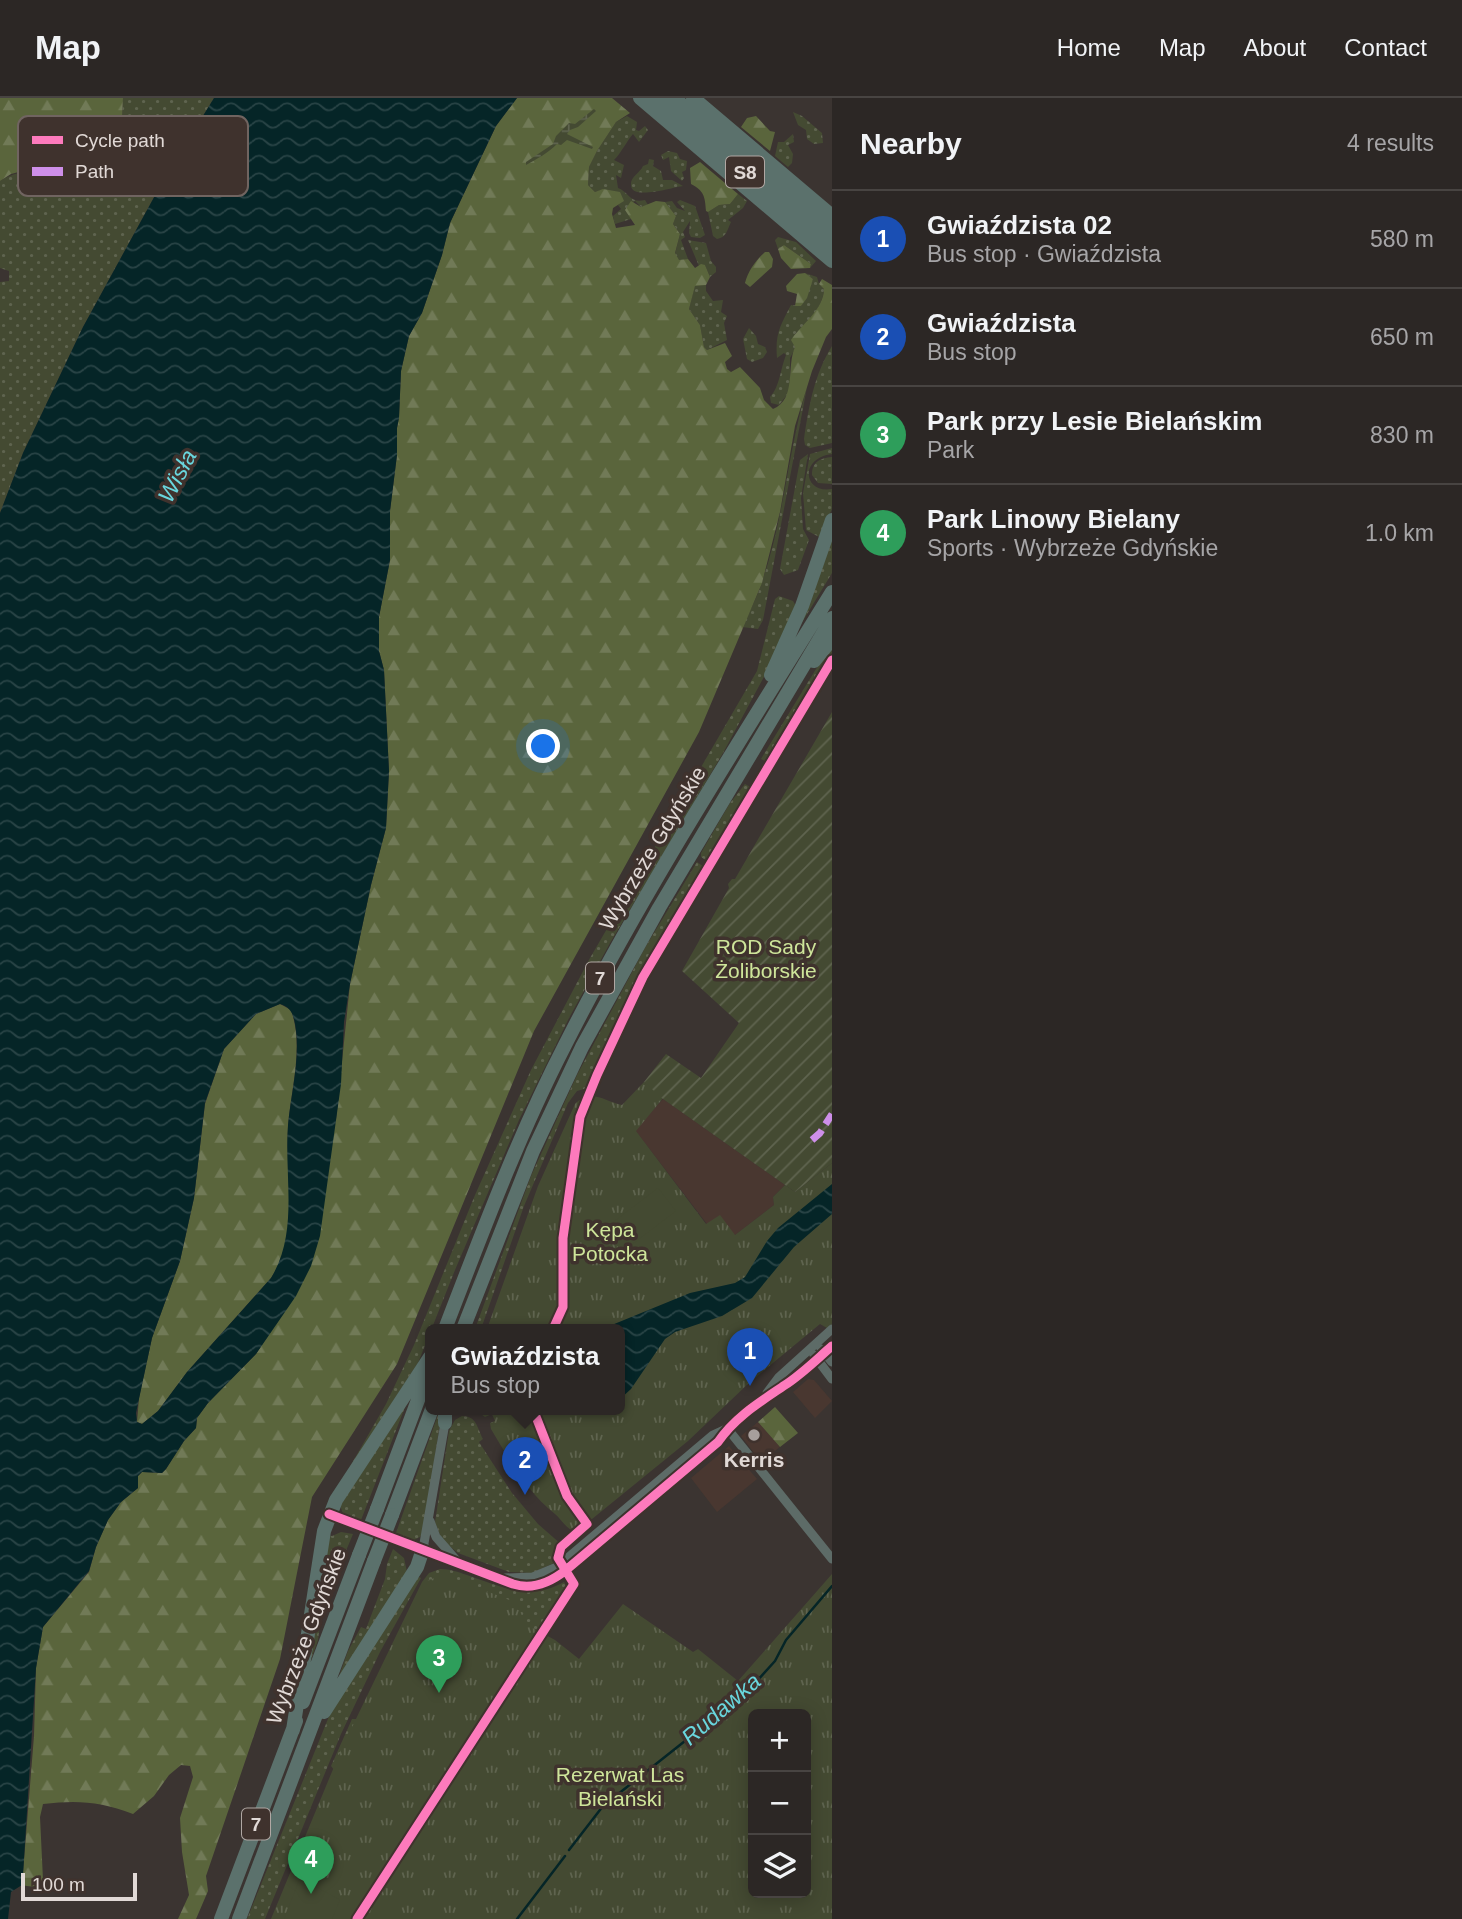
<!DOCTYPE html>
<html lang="en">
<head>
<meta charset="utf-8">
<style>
  :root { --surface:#2c2725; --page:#342f2d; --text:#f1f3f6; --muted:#a6a5a7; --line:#484442; --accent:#a79f9c }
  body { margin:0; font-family:Arial,sans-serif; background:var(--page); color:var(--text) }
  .controls { position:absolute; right:21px; bottom:21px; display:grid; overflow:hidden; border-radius:10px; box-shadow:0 4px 18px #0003 }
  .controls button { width:63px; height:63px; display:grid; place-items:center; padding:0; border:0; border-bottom:2px solid var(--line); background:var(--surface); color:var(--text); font:35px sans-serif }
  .scale { position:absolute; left:21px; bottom:18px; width:116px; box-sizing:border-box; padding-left:7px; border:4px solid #e1d9d6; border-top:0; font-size:19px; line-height:24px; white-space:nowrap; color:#e1d9d6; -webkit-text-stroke:5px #3f322d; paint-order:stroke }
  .you { position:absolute; left:544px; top:649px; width:24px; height:24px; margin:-18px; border:5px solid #fff; border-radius:50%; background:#1a73e8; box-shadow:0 0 0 10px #1a73e833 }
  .badge { display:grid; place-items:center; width:46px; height:46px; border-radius:50%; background:var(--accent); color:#fff; font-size:23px; font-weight:700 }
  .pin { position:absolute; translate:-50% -58px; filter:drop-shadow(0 2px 4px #0008) }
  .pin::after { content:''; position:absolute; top:37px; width:24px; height:21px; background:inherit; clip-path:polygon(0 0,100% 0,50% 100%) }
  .popup { position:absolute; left:425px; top:1226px; width:200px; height:91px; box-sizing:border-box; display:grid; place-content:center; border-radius:10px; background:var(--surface); filter:drop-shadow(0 2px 5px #0005); font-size:23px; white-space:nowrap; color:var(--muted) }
  .popup b { font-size:26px; color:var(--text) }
  .popup::after { content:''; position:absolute; left:50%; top:100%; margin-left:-14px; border:14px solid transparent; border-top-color:var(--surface) }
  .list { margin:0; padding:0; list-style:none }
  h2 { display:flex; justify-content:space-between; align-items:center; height:91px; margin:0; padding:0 28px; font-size:30px }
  h2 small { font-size:23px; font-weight:400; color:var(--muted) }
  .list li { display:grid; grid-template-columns:46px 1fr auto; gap:21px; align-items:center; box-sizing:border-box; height:98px; padding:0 28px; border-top:2px solid var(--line) }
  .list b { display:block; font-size:26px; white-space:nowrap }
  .list p { margin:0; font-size:23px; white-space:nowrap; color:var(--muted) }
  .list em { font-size:23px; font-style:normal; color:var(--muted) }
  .icon { flex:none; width:38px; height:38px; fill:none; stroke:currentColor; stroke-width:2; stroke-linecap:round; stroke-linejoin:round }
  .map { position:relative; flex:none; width:832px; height:1821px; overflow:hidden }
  header { display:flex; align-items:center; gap:42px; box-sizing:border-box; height:98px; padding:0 35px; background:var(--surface); border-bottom:2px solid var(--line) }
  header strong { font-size:33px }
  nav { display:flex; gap:38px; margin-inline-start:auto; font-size:24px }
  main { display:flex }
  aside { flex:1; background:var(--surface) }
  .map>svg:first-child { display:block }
  .built { fill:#493730 }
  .grass { fill:url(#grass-dots) }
  .forest { fill:url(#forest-firs) }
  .wetland { fill:url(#wetland-marsh) }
  .park { fill:url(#park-tufts); fill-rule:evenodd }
  .garden { fill:url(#garden-furrows) }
  .pitch { fill:#444a32 }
  .water { fill:url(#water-waves); fill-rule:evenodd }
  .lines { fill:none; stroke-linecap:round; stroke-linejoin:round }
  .stream { stroke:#052527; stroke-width:2.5 }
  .minor { stroke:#5d6b67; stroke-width:9 }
  .highway { stroke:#5b716c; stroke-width:14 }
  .highway-bridge { stroke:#5b716c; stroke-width:14 }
  .quiet { stroke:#ce8fe9; stroke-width:7; stroke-dasharray:14 7; stroke-linecap:butt }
  .cycleway-casing { stroke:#3f322d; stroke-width:13 }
  .cycleway { stroke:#fd7abc; stroke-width:9 }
  .poi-dot { fill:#a79f9c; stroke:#3f322d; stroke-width:2.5 }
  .labels { text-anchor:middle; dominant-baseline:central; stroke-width:7; stroke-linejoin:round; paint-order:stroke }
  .shield { fill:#3f322d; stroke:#b0a7a3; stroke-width:2 }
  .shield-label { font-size:19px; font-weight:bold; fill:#e1d9d6 }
  .street-label { font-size:21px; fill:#e1d9d6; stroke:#3f322d }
  .park-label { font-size:21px; fill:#cee59a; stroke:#3f322d }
  .poi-label { font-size:21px; font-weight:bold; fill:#e1d9d6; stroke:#3f322d }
  .water-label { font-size:23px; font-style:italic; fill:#69d6dd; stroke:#3f322d }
  .key { fill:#3f322d; stroke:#706460; stroke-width:2 }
  .key-label { font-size:19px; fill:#e1d9d6 }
</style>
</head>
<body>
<header>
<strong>Map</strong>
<nav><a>Home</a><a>Map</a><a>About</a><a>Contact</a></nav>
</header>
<main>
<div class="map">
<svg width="832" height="1821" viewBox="0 0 832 1821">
  <defs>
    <pattern id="grass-dots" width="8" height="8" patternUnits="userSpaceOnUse" patternTransform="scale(1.75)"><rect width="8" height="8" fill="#444a32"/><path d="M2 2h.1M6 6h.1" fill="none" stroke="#5f644f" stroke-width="1.8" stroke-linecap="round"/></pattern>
    <pattern id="forest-firs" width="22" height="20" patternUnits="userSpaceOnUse" patternTransform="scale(1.75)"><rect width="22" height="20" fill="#5a653c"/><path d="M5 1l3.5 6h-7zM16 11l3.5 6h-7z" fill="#717a57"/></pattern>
    <pattern id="wetland-marsh" width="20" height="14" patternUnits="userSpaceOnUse" patternTransform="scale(1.75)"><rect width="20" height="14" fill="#444a32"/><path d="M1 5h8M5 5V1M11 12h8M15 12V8" fill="none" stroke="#5f644f"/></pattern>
    <pattern id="park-tufts" width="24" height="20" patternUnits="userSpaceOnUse" patternTransform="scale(1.75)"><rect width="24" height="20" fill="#444a32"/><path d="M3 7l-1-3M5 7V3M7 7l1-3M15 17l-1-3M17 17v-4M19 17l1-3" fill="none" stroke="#5f644f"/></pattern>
    <pattern id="garden-furrows" width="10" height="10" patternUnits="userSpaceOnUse" patternTransform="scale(1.75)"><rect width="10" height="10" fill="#444a32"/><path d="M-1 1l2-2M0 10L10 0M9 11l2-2" fill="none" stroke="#5f644f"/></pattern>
    <pattern id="water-waves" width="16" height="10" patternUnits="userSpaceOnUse" patternTransform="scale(1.75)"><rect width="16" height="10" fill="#052527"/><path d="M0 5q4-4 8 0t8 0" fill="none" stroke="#294446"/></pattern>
  </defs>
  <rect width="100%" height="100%" fill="#3b3431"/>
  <!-- built -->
  <path class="built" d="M663,1001l122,86 -12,12 1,8 -39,30 -28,-11 -72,-94z
    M808,1281l6,1 18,21 -17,17 -22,-26z
    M758,1324l22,25 -19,15 -20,-26z
    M729,1348l28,33 -40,33 -26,-34z"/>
  <!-- grass -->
  <path class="grass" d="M123,0h91l-50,81 -81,148 -60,126 -23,60v-231l9,-1v-10l-9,-3v-87c20,-12 35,-11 58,-8l50,-39 7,-10 7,-5z
    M793,14l9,4 20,17 1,10 -9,1 -7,-5 -1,-9 -8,-5z
    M627,18l10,6 -1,8 3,1 6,-5 3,4 -9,12 -6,-8c-7,8 -11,18 -19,26l10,5 -3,13 -5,-3 2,13c11,4 12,16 27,12l3,5 -7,2 -6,-6 -9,9 5,9 -16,5 -2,-8 8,-7 -3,-4 5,-4c-10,-8 -15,-14 -28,-9l-7,-7 1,-18 8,-16 19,-29z
    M793,36l1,8 -6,3 5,9 -1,9 -4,4 -13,-11 3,-14h6z
    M668,53l9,2 3,6 7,2 -1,9 -4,2 2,6 -2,3 -11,-10 -2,-14 -6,3 -2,-5z
    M649,61l5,1 -1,6 8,5 2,9h9l11,6c-10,1 -52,15 -52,-1 -1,-8 9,-12 12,-19l5,-2z
    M738,96l9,7 -4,7 -15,12 3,2c-4,8 -4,15 -14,17l-4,-3 -5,-24 11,-7 11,-1z
    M680,102l15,6 10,29 -5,3 -9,-1 -2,-4 1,-12 -7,11 2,5 -4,3 7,19 -9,2 -4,-7 5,-20 -7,-10 3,-8 -11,-14 7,-1 5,7 8,3 -8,-9z
    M778,139l18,5 20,19 -6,7 1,-4 -27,-19 -6,4 -3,-9z
    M688,142l18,3 5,18 5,6v5l-6,5 -5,-12 -6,1z
    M805,175l12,4 2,7 5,5c0,15 -17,37 -29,45l1,13 -6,11v33l-11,14 -8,-2 -1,-6c10,-11 10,-27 16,-42l-2,-2 -7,5c-2,-24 3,-32 14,-53l10,1 12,-27z
    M695,187h11v6l7,10 10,-1 -2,12 6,4 -3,7 3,17 -20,10 -3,-3 -4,-22 -11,-16z
    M749,230l7,8 2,8 7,3 2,5 -4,6 -11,4 -5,-3 -4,-20z
    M832,248v97l-22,5 -5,-3 -1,-6c5,-33 10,-64 28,-93z
    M807,289l-44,233 -5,9 -16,-2c7,-15 15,-29 20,-45 22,-63 26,-131 45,-195z
    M832,350v6c-33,4 -29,40 0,35v20l-13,28 -13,-7 -3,-37 7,-39z
    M808,356l-7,44 2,31 6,11 -11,30 -14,5 -4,-6 20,-109z
    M832,359v27l-14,-1 -6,-8c0,-13 8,-17 20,-18z
    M832,434v41l-34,56z
    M779,498l14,5 3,5 -24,56 -49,91 -113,190 -41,75 -50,102 -64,150 -37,93 -70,107 38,-66 28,-59 61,-150 56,-125 59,-112 167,-287 18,-72z
    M832,549v11l-10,11 -55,93 -6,-3 55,-90z
    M832,565v6l-117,197 -4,-2 112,-190z
    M745,686l7,4 -45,73 -6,-4v-4l29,-50z
    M697,764l7,5 -62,109 -51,111 -14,4 -9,12 -44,103 -43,123h-6l56,-153 46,-101 69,-129z
    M409,1299l-48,123 -18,-6 -3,-9z
    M440,1311h2l-18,121 -4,7 -6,3 -18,-7z
    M462,1318c15,0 15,12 21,23l-4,3 33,51 26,31 24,21 -4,16 -26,12 -23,-1 -51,-19 -16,-13 -7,-18 14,-91 6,-11z
    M341,1434l12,2c-12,30 -28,58 -36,89l3,2 -2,15 -13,36 23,-141 4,1z
    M393,1451l11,9 3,14 -70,110 11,-31 13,-24 5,2 19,-50 2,-15z
    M440,1471c10,0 18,3 27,6 34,12 64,26 97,7l5,9 -94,143 -115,68 -29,-36 21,-47h10l64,-122 -4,-15 7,-9z
    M417,1478l4,2 -41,74 -39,82 -76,185h-18l85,-210z"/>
  <!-- forest -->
  <path class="forest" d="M0,0h123l-1,21 -50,50 -14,4 -28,-4 -19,5 -11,7z
    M517,0h95l18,15 -14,9 -19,29 -8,16 -1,18 7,7 8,-3 17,3 4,9 -11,7 -1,6 4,14 19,-3 -10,-15 6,-9 10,6 15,-6 9,1 11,14 -3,8 7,10 -5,19 4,7 9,-1 7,9 6,-4 4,1 5,12 -4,8 -11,1 -6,23 11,16 4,22 3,3 18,-7 7,13 -7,6 2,7 4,3 9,-5 20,21 4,12 9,9c24,-10 13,-42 22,-62l-4,-7c10,-15 33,-31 33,-51l-5,-5 3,-5 10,6v44l-6,8 -14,34 -17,55 -15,86 -18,71 -63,149 -165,299 -137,333 -85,133 -32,162 -74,217 2,15 -12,28h-18l11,-24 -7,-43 -2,-34 13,-41 -3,-11 -9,-1 -12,10 -15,21 -21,18c-33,-13 -57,-14 -90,-10l-3,13 3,63c-6,8 -12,7 -21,5l12,-149 2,-68 7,-41 46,-55 7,-25 12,-27 13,-18 17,-14v-12l4,-4 20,1 4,-4 18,-28 12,-13 1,-10 11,-15 48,-49 18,-28 62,-206 14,-136 21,-99 15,-57 3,-57 -5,-101 -5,-19v-34l11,-57v-49l7,-56v-27l2,-11 2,-46 8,-35 13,-23 20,-58 8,-32 46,-97z
    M756,18l14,15 5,1 -5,19 -29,-24 6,-9z
    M700,64l38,32 -8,10 -11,1 -11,7 -2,-1c-1,-15 -2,-20 -15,-27l-1,-16z
    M784,147l27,19 -1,4 -19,1 -10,-11 -3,-9z
    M765,154h4l4,7 -1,8 -22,20 -5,-4c3,-12 11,-23 20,-31z
    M805,175l8,6 -6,19 -6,8h-6l2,-12 -10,-3 -1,-5 11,-12z
    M280,906l11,6c13,37 0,78 -3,116 -2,39 5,80 -2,118 -3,13 -8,23 -15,34l-84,94 -29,39 -16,13 -5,-2 2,-24 13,-60 28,-77 14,-63 11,-94 19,-55 32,-35z
    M775,1309l23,26 -18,14 -22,-25z"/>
  <!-- wetland -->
  <path class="wetland" d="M594,11l2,2 -18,16 -8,3 -3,4 26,13 -1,2 -25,-9 -6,5 -4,-1c-9,9 -20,15 -31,21v-3l27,-18 3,-8 13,-13 6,1z"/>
  <!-- park -->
  <path class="park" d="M644,984l20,15 -28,34 70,93 14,-9 15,20 39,-30 -1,-8 12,-12 10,7 37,-29v161l-5,4 -7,-4 -70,58 -62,59 -112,91c-10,-3 -14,-12 -21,-18 -28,-22 -46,-55 -64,-85l-1,-6 5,-2 -3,-7 -7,3 -4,-3 1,-5h138v-80h-133l51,-143 37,-82c16,-16 29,-3 47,1z
    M832,1476v345h-561l70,-169 81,-168 23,-7 72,28 8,21 30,16 24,19 44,-55 70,48 5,-3 40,32zM753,1616h53v179h-53z"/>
  <!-- garden -->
  <path class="garden" d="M832,614v451l-37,29 -132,-93 -19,-17 22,-28 35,24 38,-55 -57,-52 47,-83 -1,-4 4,-5h3z"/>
  <!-- pitch -->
  <path class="pitch" d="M658,1090l18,23 -54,41 -18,-23z
    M300,1780l40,22 -8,19h-48z"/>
  <!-- water -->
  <path class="water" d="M214,0h303l-21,28 -46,97 -8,32 -20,58 -13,23 -8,35 -2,47 -2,10v27l-7,56v49l-11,57v34l5,19 5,101 -3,57 -15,57 -21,99 -6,38 -3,62 -21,152 -9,30 -15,30 -40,58 -48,49 -11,15 -1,10 -12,13 -18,28 -4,4 -20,-1 -4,4v12l-17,14 -13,18 -12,27 -7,24 -46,56 -7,41 -13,207 -1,10 -11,7 -3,27h-8v-1406l23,-60 60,-126 81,-148zM280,906c10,3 13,9 15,20 6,32 -4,69 -7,101 -4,52 11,107 -17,153l-84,94 -29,39 -16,13 -5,-2 -1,-9 16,-75 28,-77 14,-63 11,-95 19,-54 32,-35z
    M832,1086v30l-38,33 -42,51 -30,18 -47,16 -10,7 -34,50 -11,10v-70h-18l88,-36 45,-10 10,-6 22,-36 11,-13z"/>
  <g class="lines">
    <!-- stream -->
    <path class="stream" d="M569,1752l34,-44 145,-115 27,-30 11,-21 46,-54
      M517,1821l48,-63"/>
    <!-- minor -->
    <path class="minor" d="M821,1251l11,13
      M814,1257l18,24
      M767,1295l12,-16 53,-48
      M727,1330l105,131
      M329,1416l184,70c19,6 38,-2 53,-14l152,-128c17,-25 42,-40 67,-57 17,-11 32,-26 47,-39
      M430,1423l6,16 21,24
      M423,1451l22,-126
      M505,1480l28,-1 24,-10 156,-132 13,-6"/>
    <!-- highway -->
    <path class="highway" d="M640,0l192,163
      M658,0l174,148
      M674,0l158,134
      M693,0l139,118
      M814,563l18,-22
      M771,577l31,-69 30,-86
      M445,1231c37,-96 73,-193 120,-284 79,-156 175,-304 267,-453
      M463,1231l70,-178 49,-104 77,-139 173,-290
      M445,1311v14
      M377,1411l53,-141
      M392,1417l40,-106
      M303,1604l56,-147
      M324,1614l93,-145 6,-18
      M293,1632l31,-199 12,-31 94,-143
      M221,1821l75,-198
      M239,1821l135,-358"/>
    <!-- highway-bridge -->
    <path class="highway-bridge" d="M359,1457l18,-46
      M374,1463l18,-46"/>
    <!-- quiet -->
    <path class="quiet" d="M812,1042l8,-7 12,-19"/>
    <!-- cycleway casing -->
    <g class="cycleway-casing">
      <path id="cycleway" d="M553,1231l10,-22v-69l17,-121 17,-42 46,-98 189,-317
        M329,1416l184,70c19,6 38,-2 53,-14l152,-128c17,-25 42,-40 67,-57 17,-11 32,-26 47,-39
        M357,1821l217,-335 -16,-26 3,-11 26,-23 -20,-28 -34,-87"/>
    </g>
    <!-- cycleway -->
    <use href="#cycleway" class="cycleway"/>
  </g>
  <!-- markers -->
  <circle class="poi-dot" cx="754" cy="1337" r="7"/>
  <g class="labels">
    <!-- shield labels -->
    <g class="shield">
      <rect x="726" y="58.5" width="38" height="31" rx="5"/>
      <rect x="586" y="864.5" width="28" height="31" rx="5"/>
      <rect x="242" y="1710.5" width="28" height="31" rx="5"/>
    </g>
    <g class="shield-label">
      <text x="745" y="74">S8</text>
      <text x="600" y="880">7</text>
      <text x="256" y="1726">7</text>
    </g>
    <!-- street labels -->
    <g class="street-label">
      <text transform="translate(652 750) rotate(-59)">Wybrzeże Gdyńskie</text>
      <text transform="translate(306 1538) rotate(-69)">Wybrzeże Gdyńskie</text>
    </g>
    <!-- park labels -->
    <g class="park-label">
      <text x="766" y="848">ROD Sady<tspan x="766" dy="24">Żoliborskie</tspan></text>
      <text x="610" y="1131">Kępa<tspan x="610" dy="24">Potocka</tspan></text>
      <text x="620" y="1676">Rezerwat Las<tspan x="620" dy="24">Bielański</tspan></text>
    </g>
    <!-- poi labels -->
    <g class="poi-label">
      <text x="754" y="1361">Kerris</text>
    </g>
    <!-- water labels -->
    <g class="water-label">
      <text transform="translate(177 378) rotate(-62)">Wisła</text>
      <text transform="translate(721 1611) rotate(-41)">Rudawka</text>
    </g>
  </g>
  <!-- legend -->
  <rect x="18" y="18" width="230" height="80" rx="10" class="key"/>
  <rect x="32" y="38" width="31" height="8" fill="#fd7abc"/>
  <rect x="32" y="69" width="31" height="9" fill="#ce8fe9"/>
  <g class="key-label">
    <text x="75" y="49">Cycle path</text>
    <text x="75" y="80">Path</text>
  </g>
</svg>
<div class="controls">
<button>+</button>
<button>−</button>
<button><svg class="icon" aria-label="layers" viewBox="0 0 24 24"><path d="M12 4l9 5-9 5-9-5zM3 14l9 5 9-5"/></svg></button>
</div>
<div class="scale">100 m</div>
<div class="you"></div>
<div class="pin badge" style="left:750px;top:1288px;background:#1a4fb4">1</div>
<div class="pin badge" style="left:525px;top:1397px;background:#1a4fb4">2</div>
<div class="popup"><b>Gwiaździsta</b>Bus stop</div>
<div class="pin badge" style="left:439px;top:1595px;background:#2e9e5b">3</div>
<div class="pin badge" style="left:311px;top:1796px;background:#2e9e5b">4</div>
</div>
<aside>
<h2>Nearby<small>4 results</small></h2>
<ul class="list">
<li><span class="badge" style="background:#1a4fb4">1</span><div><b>Gwiaździsta 02</b><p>Bus stop · Gwiaździsta</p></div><em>580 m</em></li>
<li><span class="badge" style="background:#1a4fb4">2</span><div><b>Gwiaździsta</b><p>Bus stop</p></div><em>650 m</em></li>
<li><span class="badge" style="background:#2e9e5b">3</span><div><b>Park przy Lesie Bielańskim</b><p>Park</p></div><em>830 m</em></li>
<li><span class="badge" style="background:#2e9e5b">4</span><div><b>Park Linowy Bielany</b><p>Sports · Wybrzeże Gdyńskie</p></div><em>1.0 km</em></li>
</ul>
</aside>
</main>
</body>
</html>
